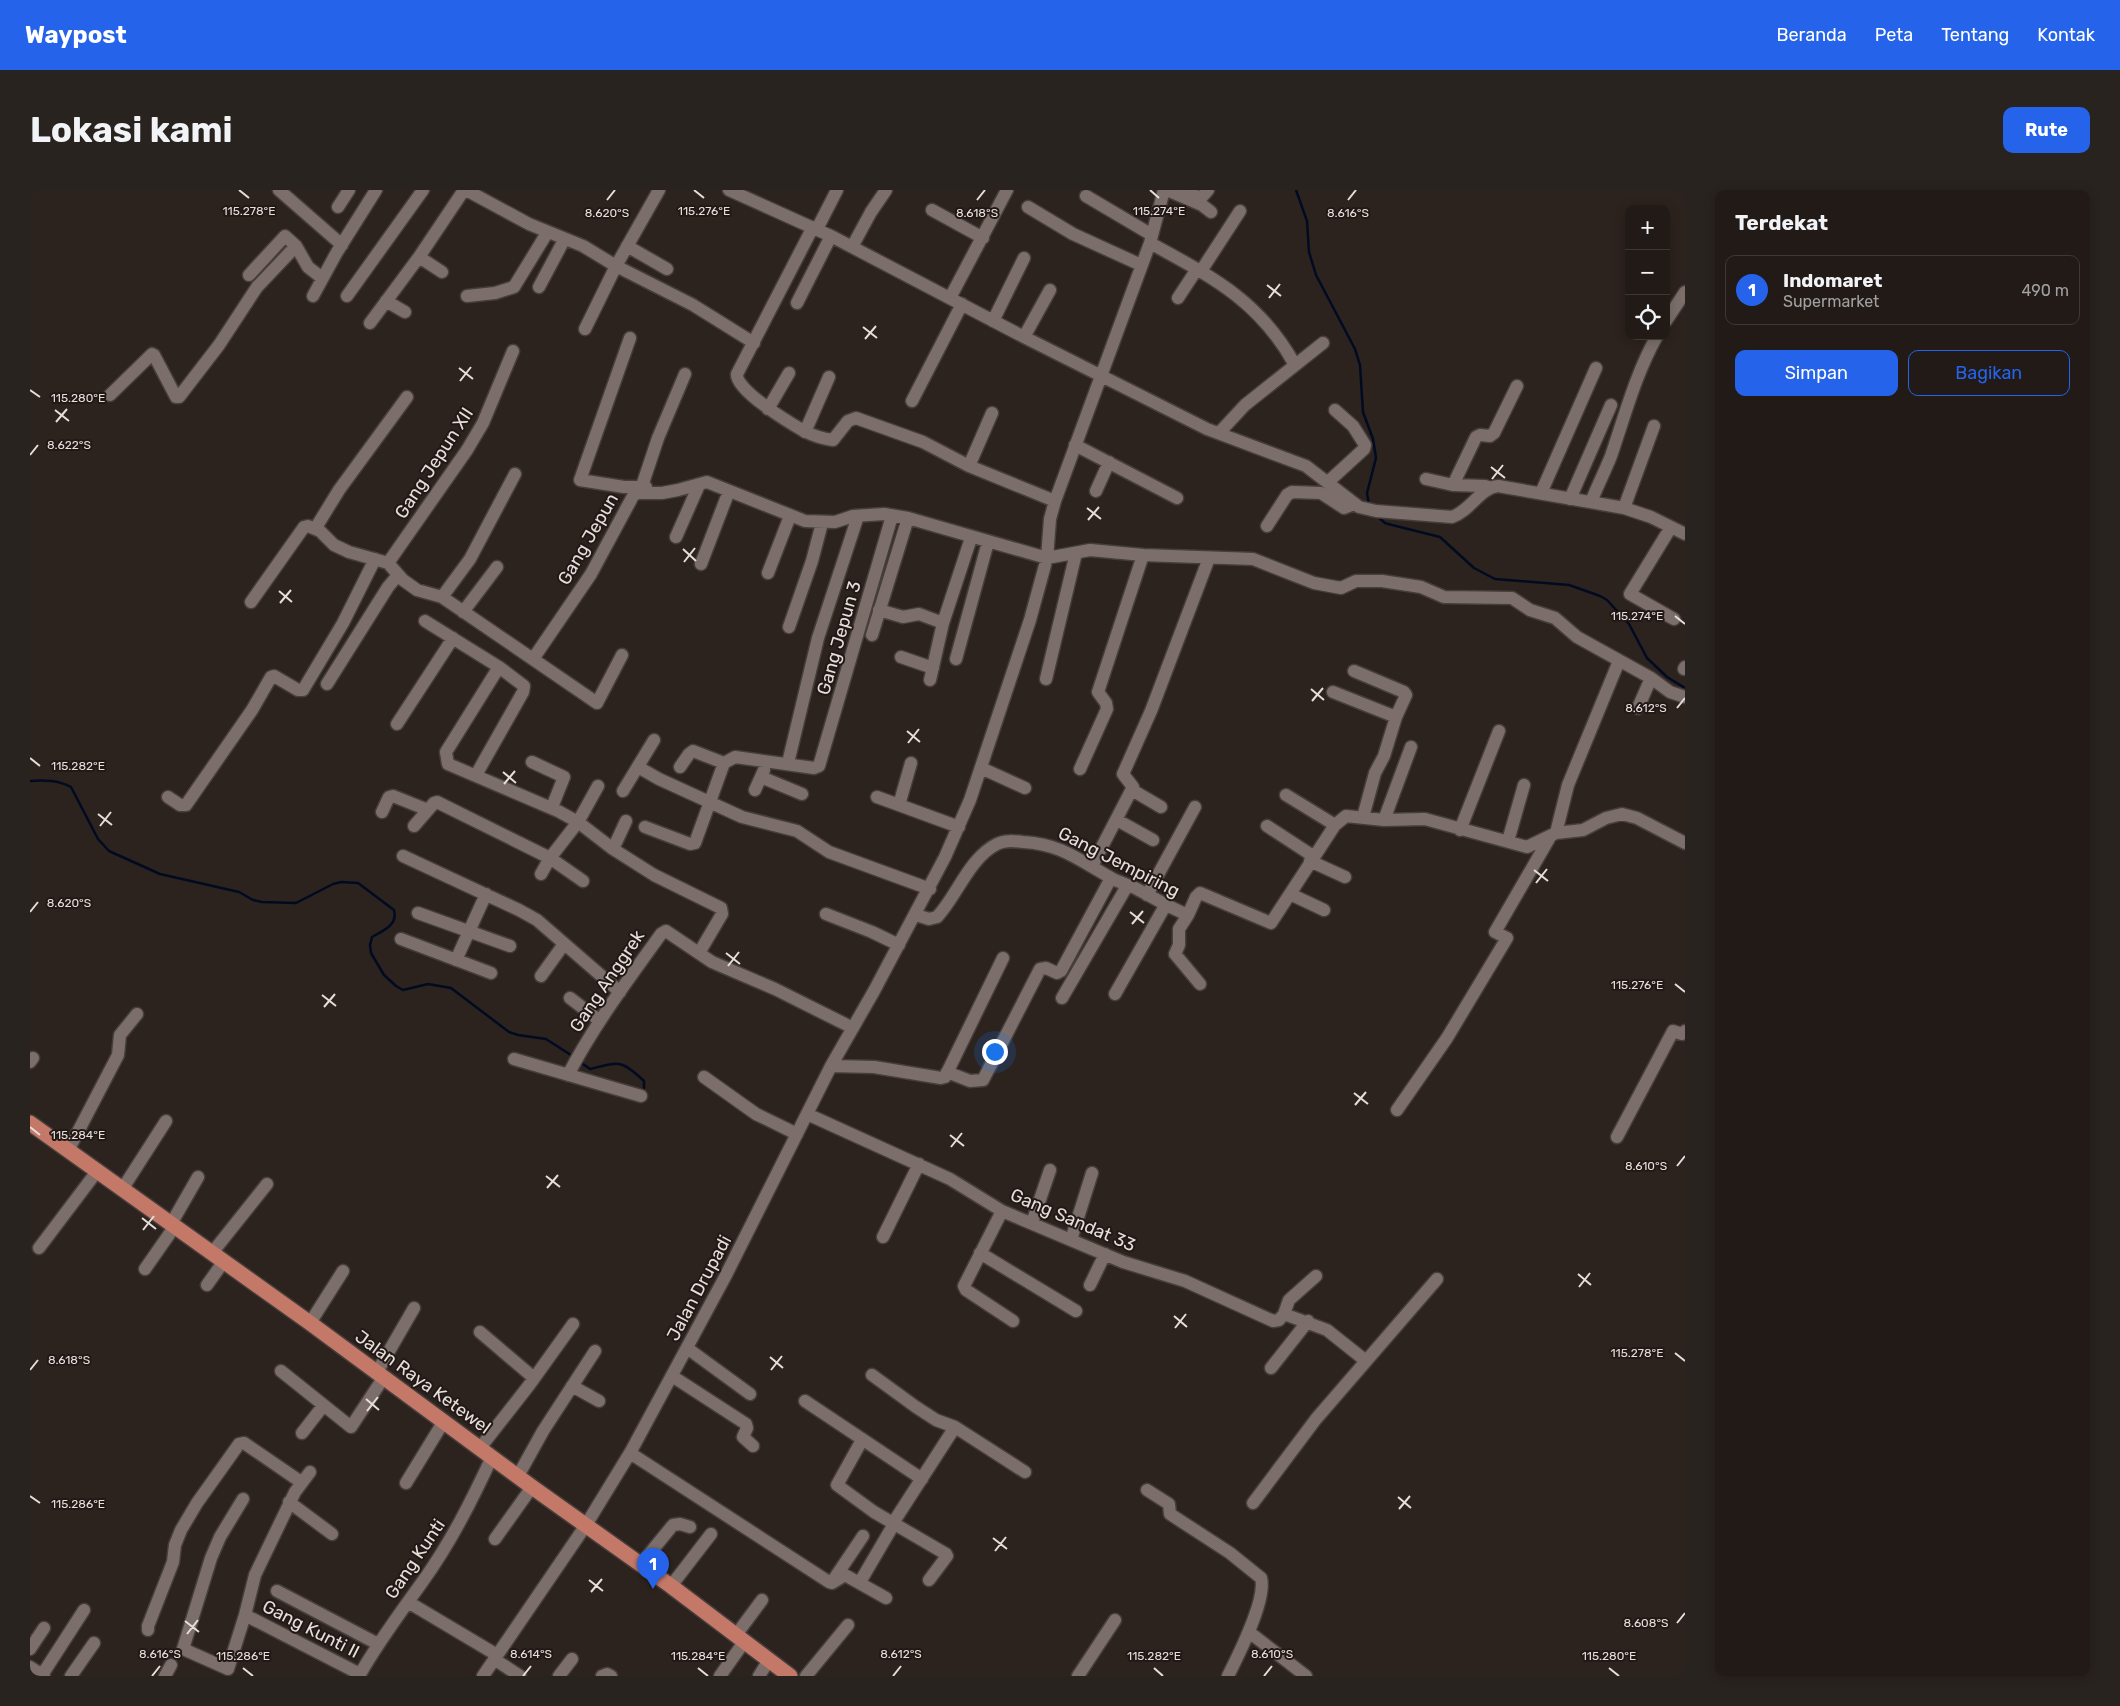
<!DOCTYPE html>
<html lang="id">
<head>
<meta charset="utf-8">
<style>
  :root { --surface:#211a16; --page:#29231f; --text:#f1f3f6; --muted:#a2a1a1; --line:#3e3835; --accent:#2563eb }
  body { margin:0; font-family:Rubik,sans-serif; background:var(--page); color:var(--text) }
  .controls { position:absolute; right:15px; top:15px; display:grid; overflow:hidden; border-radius:10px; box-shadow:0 2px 12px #0003 }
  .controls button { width:45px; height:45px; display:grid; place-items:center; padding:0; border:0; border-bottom:1px solid var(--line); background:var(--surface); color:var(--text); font:25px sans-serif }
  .you { position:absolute; left:964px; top:861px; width:18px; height:18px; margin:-12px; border:4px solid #fff; border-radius:50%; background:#1a73e8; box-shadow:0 0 0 8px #1a73e833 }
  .badge { display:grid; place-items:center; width:32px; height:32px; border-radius:50%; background:var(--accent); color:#fff; font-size:16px; font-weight:700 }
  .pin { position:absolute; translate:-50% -41px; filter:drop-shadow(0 1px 2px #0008) }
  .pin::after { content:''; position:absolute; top:26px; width:18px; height:15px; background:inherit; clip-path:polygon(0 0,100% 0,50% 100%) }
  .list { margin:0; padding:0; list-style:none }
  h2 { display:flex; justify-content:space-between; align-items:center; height:65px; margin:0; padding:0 20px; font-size:21px }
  h2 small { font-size:16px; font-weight:400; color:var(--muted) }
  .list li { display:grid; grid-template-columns:32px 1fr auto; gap:15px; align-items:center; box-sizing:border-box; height:70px; margin:0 10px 10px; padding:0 10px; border:1px solid var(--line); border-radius:10px }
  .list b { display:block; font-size:19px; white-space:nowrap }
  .list p { margin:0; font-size:16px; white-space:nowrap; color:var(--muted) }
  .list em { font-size:16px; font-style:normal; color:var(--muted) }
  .actions { display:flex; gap:10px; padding:15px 20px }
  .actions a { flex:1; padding:11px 0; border:1px solid var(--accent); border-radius:10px; text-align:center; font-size:18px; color:var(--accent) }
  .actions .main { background:var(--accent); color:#fff }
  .icon { flex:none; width:28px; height:28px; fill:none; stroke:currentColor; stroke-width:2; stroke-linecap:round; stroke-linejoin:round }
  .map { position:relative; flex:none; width:1655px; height:1486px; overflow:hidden; border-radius:10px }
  header { display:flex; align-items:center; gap:30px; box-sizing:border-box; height:70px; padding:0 25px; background:var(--accent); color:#fff }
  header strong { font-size:24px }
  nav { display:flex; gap:28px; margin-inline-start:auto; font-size:18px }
  .intro { display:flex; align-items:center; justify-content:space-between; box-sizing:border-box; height:120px; padding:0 30px }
  h1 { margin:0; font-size:35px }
  .button { padding:12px 22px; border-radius:10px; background:var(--accent); color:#fff; font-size:18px; font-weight:700 }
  main { display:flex; gap:30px; padding:0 30px }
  aside { flex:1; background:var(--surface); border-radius:10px; box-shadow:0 2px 12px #0003 }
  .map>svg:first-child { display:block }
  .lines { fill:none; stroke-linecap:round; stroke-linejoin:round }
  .stream { stroke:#000b22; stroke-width:2.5 }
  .minor-casing { stroke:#463e3b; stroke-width:15 }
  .major-casing { stroke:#463e3b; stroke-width:18 }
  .minor { stroke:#7c6f6b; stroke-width:12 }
  .major { stroke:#c37868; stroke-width:15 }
  .ticks { fill:none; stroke:#e6dedc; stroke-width:2 }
  .labels { text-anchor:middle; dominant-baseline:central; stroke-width:4; stroke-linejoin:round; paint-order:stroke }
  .street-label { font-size:18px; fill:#e6dedc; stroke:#221815 }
  .ticks-label { font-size:12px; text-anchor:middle; fill:#e6dedc; stroke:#221815; stroke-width:4; stroke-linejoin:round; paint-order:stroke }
</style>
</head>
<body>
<header>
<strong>Waypost</strong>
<nav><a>Beranda</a><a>Peta</a><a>Tentang</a><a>Kontak</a></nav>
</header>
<div class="intro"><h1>Lokasi kami</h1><a class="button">Rute</a></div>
<main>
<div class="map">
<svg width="1655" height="1486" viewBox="0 0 1655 1486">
  <rect width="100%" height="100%" fill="#2c221e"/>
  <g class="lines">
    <!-- stream -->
    <path class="stream" d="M1266,0l11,31 2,31 7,23 39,74 5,16 3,47 10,27 3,19 -9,35 2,12
      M1347,326l8,7 7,2 48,12 34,31 21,11 74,6 31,11 7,4 22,24 18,34 20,19 18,11
      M0,591c15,-1 28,-1 41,6l27,52 11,12 51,23 79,18 14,8 9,2 34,1 37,-19 8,-2 17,1 36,27c4,15 -10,20 -22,27l-2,8 1,8 13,22 12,11 7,4 25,-6 23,4 58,44 9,3 28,4 28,18
      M550,872l10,7c29,-7 31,-10 54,12v7"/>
    <!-- minor casing -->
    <g class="minor-casing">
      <path id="minor" d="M249,0l63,55
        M436,0l63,34 54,22 33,20 77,39 61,38
        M699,0l102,46 193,101 183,92 99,37 53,41 17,4 76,6c18,-6 28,-29 46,-31l126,22 27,9 34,17
        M1137,0l35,15 9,7
        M1158,3l13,5 7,-8
        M1056,6l66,39
        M308,17l11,-17
        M998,17l45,27 68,31
        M902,20l51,28
        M783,37l-76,147c-2,16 53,49 67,57 8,4 20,8 29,9l15,-19 8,-3 67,24 46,24 86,35
        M787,39l20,-39
        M1120,53c62,34 109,57 145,122
        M597,56l40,23
        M822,57l19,-35 15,-22
        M389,67l23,15
        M1171,81l39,-60
        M219,85l36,-39 11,10 12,21 14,11
        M509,97l25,-47
        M283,106l24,-44 39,-62
        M317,106l76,-106
        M437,106l28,-3 19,-6 33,-54
        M920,108l57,-108
        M1148,108l19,-29
        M356,111l19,11
        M767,113l34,-67
        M963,131l31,-63
        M1636,131l19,-29
        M340,133l49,-66 45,-67
        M555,139l31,-63 43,-76
        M994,147l26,-47
        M600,148l-50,142 44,7h22
        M80,205l42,-41 2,1 22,42h3l40,-52 38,-58 39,-41
        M882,211l50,-97
        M738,219l21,-36
        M775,242l24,-55
        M1189,243l26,-28 78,-62
        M1045,255l102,53
        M939,276l23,-53
        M1396,289l27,6 32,1 6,2
        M1298,292l36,-33 1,-4 -12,-19 -18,-16
        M1423,295l23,-48 4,-2 10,1 4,-3 23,-47
        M612,296l16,-48 27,-64
        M1066,301l13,-29
        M1511,303l55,-125
        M1540,309l41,-94
        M1561,312c6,-15 14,-31 20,-46 14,-41 25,-83 46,-120
        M1594,318l30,-82
        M1237,336l20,-31 5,-3 29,1 23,15 10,-4
        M1641,337l-41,67 44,25
        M285,339l24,-39 68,-93
        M646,347l23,-52
        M358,373l79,-113 16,-27 30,-72
        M671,374l28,-73
        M738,383l22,-57
        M412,407l28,-38 45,-85
        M221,412l53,-75 4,-1 12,5 14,14 15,7 39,11 15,17 14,10 25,7 155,106 25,-48
        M849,420l24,7 16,-3 24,9
        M433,422l34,-45
        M395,431l74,46 25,19 -1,6 -47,83
        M759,437l23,-66 10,-38
        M842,445l36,-117
        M871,467l32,11
        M503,469l58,-85 42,-78 4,-3h25l16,-3 29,-8 98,39 30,1 18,-6 31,-2 24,4 139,40 43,-8 53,5
        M926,469l32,-117
        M469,477l-53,85 2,12 110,47 20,11 35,27 41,26 67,33 1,6 -23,39
        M1654,479l1,-2
        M1324,481l50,21 2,3 -10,22 -12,39 -9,17 -12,44
        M1621,488l19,14 15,5
        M1016,489l30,-126
        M900,490l13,-57 28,-85
        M297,494l61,-97 10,-12
        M1303,502l63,25
        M367,534l56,-86
        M502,572l32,15 -12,30
        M758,573l30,-125 40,-122
        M881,573l-12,42 60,22
        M608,577l21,12 83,38 55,14 32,21 101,37
        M650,577l9,-13 4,-3 31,12
        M951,578l44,20
        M1050,579l27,-60 -1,-6 -8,-11 45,-137 110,4 61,24 27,5 15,-7h26l39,6 23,10 68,1 18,12 25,8 22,19 74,41 -13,30
        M731,587l41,17
        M725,600l9,-20
        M1102,600l29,17
        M593,601l31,-51
        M1256,605l49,30
        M138,607l12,8h6l66,-95 19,-33 3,-1 24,14h5l40,-67 32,-64
        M847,607l22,8
        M352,622l7,-15 4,-1 35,14
        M1087,630l36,20
        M1354,630l27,-73
        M384,636l20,-23 3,-1 113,56 33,23
        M1237,636l46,30
        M615,637l45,17 5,-1 29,-80 11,-6 79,11 5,-2 73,-250
        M1430,640l39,-99
        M1526,643l12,-48 51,-124
        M1478,651l16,-56
        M583,659l13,-28
        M373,666l116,54 18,10 83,72
        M1280,671l35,16
        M1062,676l41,-79 -10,-13 28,-63 58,-153
        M511,684l9,-16 28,-36 20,-36
        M1260,704l34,16
        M1117,705l48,-88
        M388,723l92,33
        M796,724l46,18 27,13
        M886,725l13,4 8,-2c20,-21 32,-59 60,-73 8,-4 17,-3 26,-2 39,2 57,19 90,37 8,4 16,6 24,10 17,9 33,19 51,26l8,-18 4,-4 71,30 64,-98 11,-9 38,4 41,-1 102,28 29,-14 27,-3 23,-12 16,-4 15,4 48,25
        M1158,725l-9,14v16l-4,9 25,30
        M371,749l90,34
        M426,770l30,-66
        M511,786l23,-32
        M1085,804l50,-88
        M540,808l30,23
        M1032,808l65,-112
        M484,869l127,37
        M0,872l3,-4
        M801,876l43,1 67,11 4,-1 58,-119
        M917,882l23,9 13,-1 57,-111 6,-1 11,5 4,-2 50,-93
        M538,885c26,-50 60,-95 93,-141l5,-3 46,31 63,27 78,39
        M674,887l52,37 41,20
        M1367,920l50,-72 60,-100 -12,-6 55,-95
        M777,924l143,65 52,32 121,51 62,19 88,40 6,-1 5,-6 5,-14 27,-24
        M1587,947l56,-106 9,3 3,-3
        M39,959l49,-94 2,-20 17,-21
        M93,998l43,-67
        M972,1021l-38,75 2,4 47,31
        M1002,1033l18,-53
        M141,1034l27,-47
        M853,1047l36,-73
        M1041,1050l21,-67
        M9,1058l59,-78
        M182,1063l55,-69
        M950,1063l96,58
        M115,1079l30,-43
        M177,1095l17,-24
        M1060,1095l15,-31
        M1254,1124l43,16 39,31
        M280,1133l33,-52
        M450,1142l54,46
        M657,1158l63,46
        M1241,1178l37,-47
        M251,1181l70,56 33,-50
        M347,1182l37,-64
        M842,1185l44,32 20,13 19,7 70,45
        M642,1186l74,48 1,4 -4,9 10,9
        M542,1196l27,15
        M775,1211l117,78
        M272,1243l21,-27
        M832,1250l-25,45 37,27 72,42 1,2 -18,24
        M450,1258l50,-64 43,-60
        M600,1263l199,129 3,1 13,-8 41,23
        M488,1286l25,-45 52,-80
        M376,1293l38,-62
        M1117,1300l22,14 1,10 60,39 31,25c6,21 -23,78 -33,98
        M213,1309l-23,38 -9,21 -28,91 45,20 17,-54 10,-40 40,-83 15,-20
        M259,1312l43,32
        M1223,1313l63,-84 121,-140
        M863,1333l62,-96
        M465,1349l37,-52
        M611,1374l32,-39 7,-1 10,3
        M804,1389l29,-43
        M830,1392l34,-58
        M641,1396l40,-52
        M247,1401l101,53
        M378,1412l89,53
        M215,1425l115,59
        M118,1440v-4l25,-64 2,-17 6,-15 16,-27 42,-59 5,-1 57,39
        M1219,1442l57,44
        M706,1445l26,-35
        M0,1459l14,-21
        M464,1469l26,17
        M0,1477l14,9
        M12,1485l42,-65
        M41,1486l23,-33
        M135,1486l6,-11
        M329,1486c19,-34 42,-64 64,-95 28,-39 49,-81 69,-124
        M453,1486l103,-151 44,-72 95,-176 106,-211 43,-75 71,-134 25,-57 60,-180 17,-62 3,-39 5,-18 95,-258 14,-53
        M529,1486l13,-17
        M572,1486l5,-2 4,2
        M690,1486l24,-34
        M729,1486l10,-16
        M776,1486l42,-51
        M1048,1486l37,-56"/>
    </g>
    <!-- major casing -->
    <g class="major-casing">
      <path id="major" d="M0,933l280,200 222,164 139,99 119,90"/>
    </g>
    <!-- minor -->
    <use href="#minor" class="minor"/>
    <!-- major -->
    <use href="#major" class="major"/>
  </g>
  <!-- ticks -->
  <path class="ticks" d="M209,0l10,8M664,0l10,8M1120,0l9,8M577,10l8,-10M947,10l8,-10M1318,10l8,-10M1237,95l14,11M1239,108l11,-14M833,137l14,11M835,149l11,-13M429,178l14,11M430,191l11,-14M0,200l10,7M25,220l14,11M26,232l11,-13M0,265l8,-10M1461,277l14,11M1462,289l11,-14M1057,318l14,11M1058,330l11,-13M653,359l13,12M654,372l11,-14M249,401l13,11M250,413l11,-13M1645,426l10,8M1281,499l13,11M1282,511l11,-13M1647,518l8,-10M877,541l13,11M878,553l11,-14M0,568l10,8M473,582l13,11M474,594l11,-13M68,624l14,11M70,636l11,-14M1504,680l14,11M1506,693l11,-14M0,722l8,-10M1100,722l14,11M1102,734l11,-13M696,763l14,11M698,776l11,-14M1645,794l10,8M292,805l14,11M294,817l11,-13M1324,903l14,11M1325,915l11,-13M0,937l10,8M920,945l14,11M921,957l11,-14M1647,976l8,-10M516,986l14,11M517,998l11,-13M112,1028l14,11M113,1040l11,-14M1548,1084l13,11M1549,1097l11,-14M1144,1126l13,11M1145,1138l11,-14M1645,1163l10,8M740,1167l13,11M0,1180l8,-10M741,1180l11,-14M336,1209l13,11M337,1221l11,-14M0,1306l10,7M1368,1307l13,11M1369,1319l11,-13M963,1348l14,11M965,1361l11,-14M559,1390l14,11M561,1402l11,-13M155,1431l14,11M1647,1433l8,-10M157,1444l11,-14M213,1478l10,8M668,1478l10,8M1124,1478l9,8M1579,1478l10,8M122,1486l8,-10M493,1486l8,-10M863,1486l8,-10M1234,1486l8,-10"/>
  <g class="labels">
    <!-- street labels -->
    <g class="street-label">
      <text transform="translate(404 273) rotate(-57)">Gang Jepun XII</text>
      <text transform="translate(558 349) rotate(-60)">Gang Jepun</text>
      <text transform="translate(809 448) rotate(-74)">Gang Jepun 3</text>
      <text transform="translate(1089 672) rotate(27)">Gang Jempiring</text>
      <text transform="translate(577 791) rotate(-56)">Gang Anggrek</text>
      <text transform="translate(1043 1030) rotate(23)">Gang Sandat 33</text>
      <text transform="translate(669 1098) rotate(-62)">Jalan Drupadi</text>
      <text transform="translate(393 1192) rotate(36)">Jalan Raya Ketewel</text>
      <text transform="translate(385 1369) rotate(-56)">Gang Kunti</text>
      <text transform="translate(281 1439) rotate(27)">Gang Kunti II</text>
    </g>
  </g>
  <g class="ticks-label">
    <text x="219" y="25">115.278°E</text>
    <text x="674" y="25">115.276°E</text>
    <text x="1129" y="25">115.274°E</text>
    <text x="1318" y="27">8.616°S</text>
    <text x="577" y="27">8.620°S</text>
    <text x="947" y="27">8.618°S</text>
    <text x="48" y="212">115.280°E</text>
    <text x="39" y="259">8.622°S</text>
    <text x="1607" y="430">115.274°E</text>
    <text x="1616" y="522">8.612°S</text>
    <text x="48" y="580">115.282°E</text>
    <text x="39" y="717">8.620°S</text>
    <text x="1607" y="799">115.276°E</text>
    <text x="48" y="949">115.284°E</text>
    <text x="1616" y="980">8.610°S</text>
    <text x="1607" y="1167">115.278°E</text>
    <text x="39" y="1174">8.618°S</text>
    <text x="48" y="1318">115.286°E</text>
    <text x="1616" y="1437">8.608°S</text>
    <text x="130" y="1468">8.616°S</text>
    <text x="501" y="1468">8.614°S</text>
    <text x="871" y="1468">8.612°S</text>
    <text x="1242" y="1468">8.610°S</text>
    <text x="213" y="1470">115.286°E</text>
    <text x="668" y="1470">115.284°E</text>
    <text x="1124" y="1470">115.282°E</text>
    <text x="1579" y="1470">115.280°E</text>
  </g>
</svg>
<div class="controls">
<button>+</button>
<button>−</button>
<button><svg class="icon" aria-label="locate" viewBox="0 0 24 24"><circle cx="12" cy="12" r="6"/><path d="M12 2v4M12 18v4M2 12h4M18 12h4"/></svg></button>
</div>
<div class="you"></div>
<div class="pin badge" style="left:623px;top:1399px">1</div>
</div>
<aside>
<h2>Terdekat<small></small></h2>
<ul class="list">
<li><span class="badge">1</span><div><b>Indomaret</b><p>Supermarket</p></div><em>490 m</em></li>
</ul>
<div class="actions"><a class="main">Simpan</a><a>Bagikan</a></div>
</aside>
</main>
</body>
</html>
